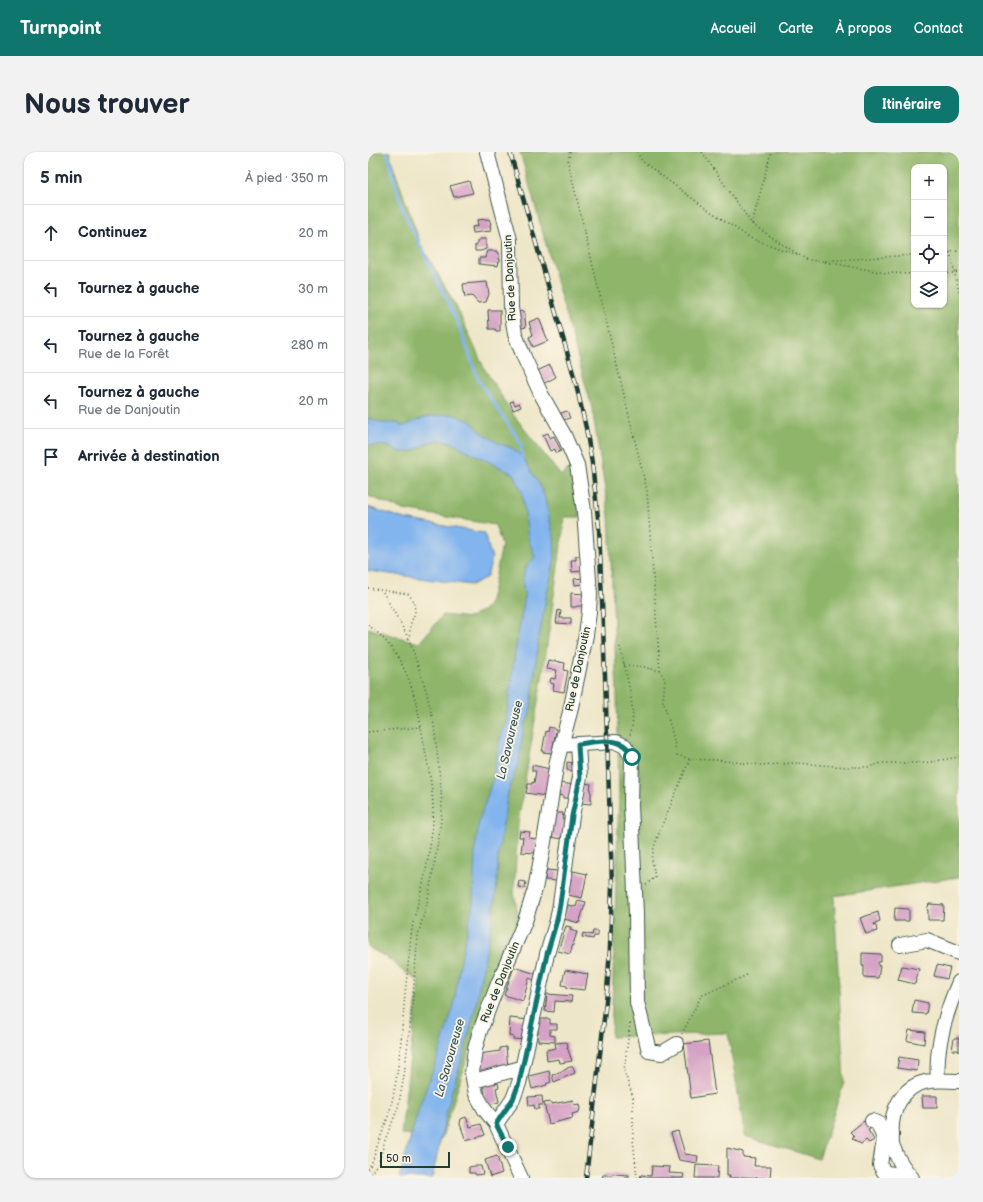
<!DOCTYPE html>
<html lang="fr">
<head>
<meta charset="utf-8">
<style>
  :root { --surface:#fff; --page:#f2f2f3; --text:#1f2937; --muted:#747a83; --line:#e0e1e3; --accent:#0f766e }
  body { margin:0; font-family:"Balsamiq Sans",sans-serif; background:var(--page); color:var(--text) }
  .controls { position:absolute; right:12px; top:12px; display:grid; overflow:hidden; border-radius:8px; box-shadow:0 1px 3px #0004 }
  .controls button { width:36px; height:36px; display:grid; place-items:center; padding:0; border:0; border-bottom:1px solid var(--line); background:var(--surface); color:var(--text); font:20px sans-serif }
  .scale { position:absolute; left:12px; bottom:10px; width:70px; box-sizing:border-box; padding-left:4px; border:2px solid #1f3d34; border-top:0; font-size:11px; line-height:14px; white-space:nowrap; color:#1f3d34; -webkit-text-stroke:3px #fcf5e5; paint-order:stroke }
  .stop { position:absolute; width:12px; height:12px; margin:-9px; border:3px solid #0f766e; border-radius:50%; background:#fff }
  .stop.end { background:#0f766e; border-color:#fff; box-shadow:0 1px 4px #0008 }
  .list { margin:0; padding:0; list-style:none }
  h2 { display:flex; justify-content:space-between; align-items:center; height:52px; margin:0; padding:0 16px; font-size:17px }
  h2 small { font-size:13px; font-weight:400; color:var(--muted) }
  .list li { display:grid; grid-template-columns:26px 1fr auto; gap:12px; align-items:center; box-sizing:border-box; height:56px; padding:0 16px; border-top:1px solid var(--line) }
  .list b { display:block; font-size:15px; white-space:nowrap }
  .list p { margin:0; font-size:13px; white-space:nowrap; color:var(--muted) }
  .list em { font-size:13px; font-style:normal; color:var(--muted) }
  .icon { flex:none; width:22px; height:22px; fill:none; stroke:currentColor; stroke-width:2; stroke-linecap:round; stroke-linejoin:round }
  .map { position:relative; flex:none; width:591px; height:1026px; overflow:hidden; border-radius:12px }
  header { display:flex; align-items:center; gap:24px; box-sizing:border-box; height:56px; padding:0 20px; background:var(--accent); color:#fff }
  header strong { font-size:19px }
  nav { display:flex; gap:22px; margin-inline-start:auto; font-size:14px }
  .intro { display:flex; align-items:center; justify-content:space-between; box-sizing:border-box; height:96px; padding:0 24px }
  h1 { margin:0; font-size:28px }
  .button { padding:10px 18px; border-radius:12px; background:var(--accent); color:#fff; font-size:14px; font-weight:700 }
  main { display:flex; gap:24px; padding:0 24px }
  aside { flex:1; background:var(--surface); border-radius:12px; box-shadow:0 1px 3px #0004 }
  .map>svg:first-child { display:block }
  .forest { fill:#8fb56b; stroke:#577950; fill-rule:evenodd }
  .water { fill:#82b4ee; stroke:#507891 }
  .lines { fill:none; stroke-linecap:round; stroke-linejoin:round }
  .stream { stroke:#82b4ee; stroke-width:3 }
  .building { fill:#d5a1c5 }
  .minor-casing { stroke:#3e564a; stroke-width:16 }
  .path { stroke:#3e564a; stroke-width:1.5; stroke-dasharray:1 3; stroke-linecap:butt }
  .minor { stroke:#fff; stroke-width:14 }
  .rail-casing { stroke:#1f3d34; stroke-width:4.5 }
  .rail { stroke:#fcf5e5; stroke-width:3; stroke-dasharray:9; stroke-linecap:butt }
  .route { stroke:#0f766e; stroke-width:5 }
  .labels { text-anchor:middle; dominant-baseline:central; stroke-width:3.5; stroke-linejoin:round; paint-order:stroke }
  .street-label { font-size:11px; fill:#1f3d34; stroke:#fcf5e5 }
  .water-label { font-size:12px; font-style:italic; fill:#385b62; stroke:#fcf5e5 }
</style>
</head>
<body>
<header>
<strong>Turnpoint</strong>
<nav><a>Accueil</a><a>Carte</a><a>À propos</a><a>Contact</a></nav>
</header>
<div class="intro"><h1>Nous trouver</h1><a class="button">Itinéraire</a></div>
<main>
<aside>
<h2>5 min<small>À pied · 350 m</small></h2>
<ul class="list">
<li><svg class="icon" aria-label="ahead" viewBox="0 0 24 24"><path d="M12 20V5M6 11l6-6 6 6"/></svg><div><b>Continuez</b></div><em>20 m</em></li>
<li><svg class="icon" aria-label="left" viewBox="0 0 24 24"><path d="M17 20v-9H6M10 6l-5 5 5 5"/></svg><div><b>Tournez à gauche</b></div><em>30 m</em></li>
<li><svg class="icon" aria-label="left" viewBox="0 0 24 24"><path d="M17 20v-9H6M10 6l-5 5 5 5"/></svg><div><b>Tournez à gauche</b><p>Rue de la Forêt</p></div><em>280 m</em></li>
<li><svg class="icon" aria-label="left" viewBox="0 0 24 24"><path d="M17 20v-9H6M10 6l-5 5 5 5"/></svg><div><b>Tournez à gauche</b><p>Rue de Danjoutin</p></div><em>20 m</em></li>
<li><svg class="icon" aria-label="arrive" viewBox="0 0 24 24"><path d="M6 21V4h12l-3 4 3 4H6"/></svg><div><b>Arrivée à destination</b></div></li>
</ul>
</aside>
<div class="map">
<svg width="591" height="1026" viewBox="0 0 591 1026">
  <rect width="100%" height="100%" fill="#fcf5e5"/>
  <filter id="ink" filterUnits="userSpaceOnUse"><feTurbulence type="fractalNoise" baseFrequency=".025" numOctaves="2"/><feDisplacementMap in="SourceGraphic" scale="8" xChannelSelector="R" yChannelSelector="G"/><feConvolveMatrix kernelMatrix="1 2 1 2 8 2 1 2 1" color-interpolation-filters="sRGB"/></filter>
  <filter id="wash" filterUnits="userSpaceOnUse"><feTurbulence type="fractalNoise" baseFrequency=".012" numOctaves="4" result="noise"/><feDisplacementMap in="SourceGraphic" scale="16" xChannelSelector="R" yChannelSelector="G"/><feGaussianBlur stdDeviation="0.9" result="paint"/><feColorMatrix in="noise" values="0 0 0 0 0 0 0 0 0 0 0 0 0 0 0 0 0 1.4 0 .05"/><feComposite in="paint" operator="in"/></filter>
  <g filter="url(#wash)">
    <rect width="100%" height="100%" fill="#eee6c8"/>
    <!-- forest -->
    <path class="forest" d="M0,0h22l2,11 29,82 35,61 28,62 28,45 49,63 10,-10 9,51h-15l-21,149 -26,157 -4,70 6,31 -32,67 -46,147 -41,-4 18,-153 -19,-12 -6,-7 -26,-15v-319l51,15 24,-28 27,3 18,-11 5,-18 9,-44 -7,-20 -91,-15 -36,-14z
      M152,0h439v725l-125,19 10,186 -25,77 -74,-23 -17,-103 -117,4 8,-242 -2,-101 -8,-179 -17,-107zM546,15h30v138h-30z"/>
    <!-- water -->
    <path class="water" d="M83,262l19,7 10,10 18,12 14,5 11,10 18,29 4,12 9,39 1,21 -8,34 -9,49 -7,65 -2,10 -5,9 -5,36 -11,30 -10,63 -1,28 -5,39 -13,65 -4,23 -12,46 -12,38 -19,84h-33l20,-70 17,-46 18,-57 5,-36 14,-66 2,-53 4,-29 14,-43 8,-43 5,-13 8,-63 11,-64c-4,-9 -2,-23 3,-31 2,-3 5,-4 7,-7l-7,-19 -6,-46 -9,-18 -63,-32c-27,-7 -25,11 -47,10 -7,0 -11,-5 -17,-6 -6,-2 -12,1 -18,-2v-26l15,5h15l2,3h3l23,-9z
      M0,355l37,12 79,14 8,25 -5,19 -16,8 -103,-14z"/>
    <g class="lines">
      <!-- stream -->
      <path class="stream" d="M19,0l15,56 54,111 23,62 42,62 1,18"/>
    </g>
    <g id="blocks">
      <!-- building -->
      <path class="building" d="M101,29l4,12 -19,4 -4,-11z
        M121,67l2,5h-1l1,7 -18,2 -1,-6 6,-1 -1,-6z
        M112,87h6v10l-5,2h-6v-6h2v-4z
        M119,99h10v2h2v6h1v2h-1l-1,5 -19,-2v-6h6z
        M119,130l2,12 -3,8 -8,1 -6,-7 -7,1 -2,-13z
        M120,158h12v21h-4l-1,-2h-6z
        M156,159l2,16 -8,2 -2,-17z
        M171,166l9,23 -15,6 -4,-10 4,-2 -4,-13z
        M182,213l6,12 -13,7 -6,-13z
        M145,249l2,4 4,-2 2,4 -8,3 -3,-8z
        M199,259l3,7 -7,2 -2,-7z
        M180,281l2,5 4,-2 7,15 -5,2 -1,-4 -5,2 -7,-16z
        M208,404h5l1,15 -10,1 -1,-12h5z
        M215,426v6l-8,1 -1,-6z
        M203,441l13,1 -1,12h-6l-1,1h-5z
        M190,458l3,1 -1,7h11v6l-15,-1z
        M180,508l17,3 -1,7 4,1 -4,21 -11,-2 1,-6 -4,-1 1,-5 4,1 2,-9 -11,-1z
        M181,575l7,2 -4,24 -10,-1 4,-21 2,1z
        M199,610l8,1v8l-8,-1z
        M164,613l18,4 -5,27 -19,-3 2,-9h4v-2l2,1 2,-12h-4z
        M192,631l15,2 -2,12h-4l-1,1h-5v-2l-5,-1z
        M215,631l8,1 -1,7 1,1v12l-11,-1z
        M185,661h10l-1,6h4l-2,20 -14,-2z
        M152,679l10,1 -1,6 8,1 -2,14 -14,-1 2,-15h-4z
        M178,718l12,1 -1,10 -12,-1z
        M205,719l14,3 -5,24 -14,-3 1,-7h-2l1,-5 2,1z
        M151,729l7,1 -1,6 -7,-1z
        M210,748l8,2 -7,21 -15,-4 4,-14 8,2z
        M561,752l15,1 -1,15h-15v-10h-1z
        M527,756l14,1v12h-15z
        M510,760l2,9 -5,2 -1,2 2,1 1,5 -11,3 -6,-16z
        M198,774l5,1 -1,3 7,2 -7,22 -12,-3z
        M225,779h5v5h-4l-1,3 -11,-2 1,-4 9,2z
        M494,801l19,1v8h-3v4h2l-2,12 -14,-1v-11h-2z
        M569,813l13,3 -3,11 -13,-3z
        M534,814l17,3 -4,15 -17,-4z
        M146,815l22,7 -2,6 -5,-2 -6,23 -19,-6z
        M197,818l23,4 -3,16 -18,-2v-2l-5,-1z
        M179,842l25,2 -1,6 -16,-1 -1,11 -9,-1z
        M546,848l14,3 -2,11 -14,-1z
        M142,866l19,2 -3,20 -13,-1 1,-2 -5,-1z
        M170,867h12v5h7v5h-7v6l5,1v6l-17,-1v-5h-2v-3h2z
        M541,878l16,2 -1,12 -15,-3 -2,-1z
        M586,886h5v14l-1,-2h-6z
        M340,889l7,53 -24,4 -7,-54z
        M199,890l1,5h-1l5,14 -12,2 -1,-4 -12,2 -1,-11 10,-2 -1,-5z
        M138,895l2,21 -30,5 1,-19 21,-3v-3z
        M531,905l19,3 -1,11 -20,-3z
        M202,915h3l2,6 -21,9 -2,-7 15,-6v-1z
        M181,919l2,11 -5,2 1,1 -15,4 -3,-13z
        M127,930v2l3,-1 1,4 -3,1 3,14 -11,3 -5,-11 2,-1 -2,-8z
        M174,944l1,9h-4v4h-4l-1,-4 -5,1 -1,-9z
        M554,944h15v12h-14z
        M205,948l1,5 5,-1 1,5 -1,3 -7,2 1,4 -24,6 -5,-21 6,-1 2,2z
        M98,965l4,10 11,-3 4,11 -19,6 -6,-17 1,-5z
        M496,969l6,8 -2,1 6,10 -5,3 -3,-3 -5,4 -8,-5 -1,-1 2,-2 -4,-4z
        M310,979l7,23 13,2 -1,7 -18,-3 -8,-27z
        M359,996l16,4v5l12,1 -1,8h17l-1,12 -29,-1v1h-12l1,-2h-3z
        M129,1004l5,17 -12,4 -5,-17z
        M328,1013l22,1 -1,12h-22z
        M107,1014h6l2,8 -7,1 -1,-2h-6v-6z
        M284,1014l18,1 -1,6 15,1 -1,4h-43l1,-3 10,1z
        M244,1022l17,1v3h-27l1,-3h9z"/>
    </g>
  </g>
  <g filter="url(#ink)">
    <use href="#blocks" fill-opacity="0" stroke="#3e564a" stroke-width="1"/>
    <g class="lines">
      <!-- minor casing -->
      <g class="minor-casing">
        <path id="minor" d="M119,0l23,88 1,68 4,26 9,23 17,37 23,41 13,30 7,46 6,83 -1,18 -3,23 -16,77 -13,49 -15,93 -7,35 -10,32 -27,63 -18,47 -5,18 -3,24 4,21 9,16 11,14 25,54
          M193,593l55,-3 9,4 7,11 -1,48 5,108 1,89 12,49 13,2 15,-9
          M532,793l27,-5 32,13
          M570,928c-3,-33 8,-68 21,-98
          M106,929l43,-12h5
          M504,969l6,2 6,16 -4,26 4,7c8,2 14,3 22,-1
          M128,972l17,-25 6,-16 28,-129 10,-34 3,-16 12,-88 8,-39 -2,-32
          M544,1026c-8,-9 -15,-20 -19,-31 -2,-4 -1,-9 -1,-13 -2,-22 10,-47 33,-52 11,-3 23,-1 34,-1"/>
      </g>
      <!-- path -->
      <path class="path" d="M202,0l-2,10 79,329 13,180 5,9 -2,21 8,27 6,27 13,4 26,1 45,5 36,-2 49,4h22l14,-4h42l35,-6
        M269,0l5,9 62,46 46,31 48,17
        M334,0l50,72 50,33 6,3 15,1 91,-6
        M384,72l19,-72
        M576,100l15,-1
        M582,100l9,40
        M457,110l61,11 28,1
        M576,122l15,-2
        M0,436l40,6 6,7 1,12 -4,10 -2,16 17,51 8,35 7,63 1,22 -3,27 -11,62 -10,36 -7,82 -7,59 -6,32 -13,32 -6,21 -11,17
        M15,440l26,47
        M0,473c42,31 49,77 57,125 5,24 9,48 8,72 -2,19 -5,39 -9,57 -3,15 -8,30 -11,44 -3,17 -4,35 -6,52 -5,44 -6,91 -17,135 -3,11 -8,23 -12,34 -4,9 -4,17 -10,25
        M252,495c5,23 18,65 10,88
        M256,513l20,2 15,4
        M0,580l53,-5
        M278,733l9,-8 -3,-17 2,-13 9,-24 27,-64
        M262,871l-6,48 9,26v42l4,39
        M314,882l19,-38 46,-21"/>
      <!-- minor -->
      <use href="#minor" class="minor"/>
      <!-- rail casing -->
      <g class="rail-casing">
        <path id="rail" d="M142,0l65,228 11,48 6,35 7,64 6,149 7,209 -2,63 -3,44 -21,186"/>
      </g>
      <!-- rail -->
      <use href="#rail" class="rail"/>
    </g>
  </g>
  <g class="lines" filter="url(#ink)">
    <!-- route -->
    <path class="route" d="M140,995l-12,-23 17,-25 6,-16 28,-129 10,-34 3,-16 12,-88 8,-38 -2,-34c18,-2 47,-10 54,13"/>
  </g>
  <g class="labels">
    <!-- street labels -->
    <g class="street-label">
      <text transform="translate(142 126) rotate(-93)">Rue de Danjoutin</text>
      <text transform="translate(210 517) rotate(-78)">Rue de Danjoutin</text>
      <text transform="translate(132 830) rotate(-68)">Rue de Danjoutin</text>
    </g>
    <!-- water labels -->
    <g class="water-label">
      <text transform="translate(142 588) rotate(-77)">La Savoureuse</text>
      <text transform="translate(82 906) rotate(-74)">La Savoureuse</text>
    </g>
  </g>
</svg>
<div class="controls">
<button>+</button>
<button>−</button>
<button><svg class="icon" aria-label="locate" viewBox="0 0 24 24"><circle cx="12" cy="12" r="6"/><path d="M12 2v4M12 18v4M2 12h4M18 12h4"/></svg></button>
<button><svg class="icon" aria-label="layers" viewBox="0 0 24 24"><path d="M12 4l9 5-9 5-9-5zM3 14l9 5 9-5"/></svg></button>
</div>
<div class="scale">50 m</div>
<div class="stop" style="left:264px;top:605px"></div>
<div class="stop end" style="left:140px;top:995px"></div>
</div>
</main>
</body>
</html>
